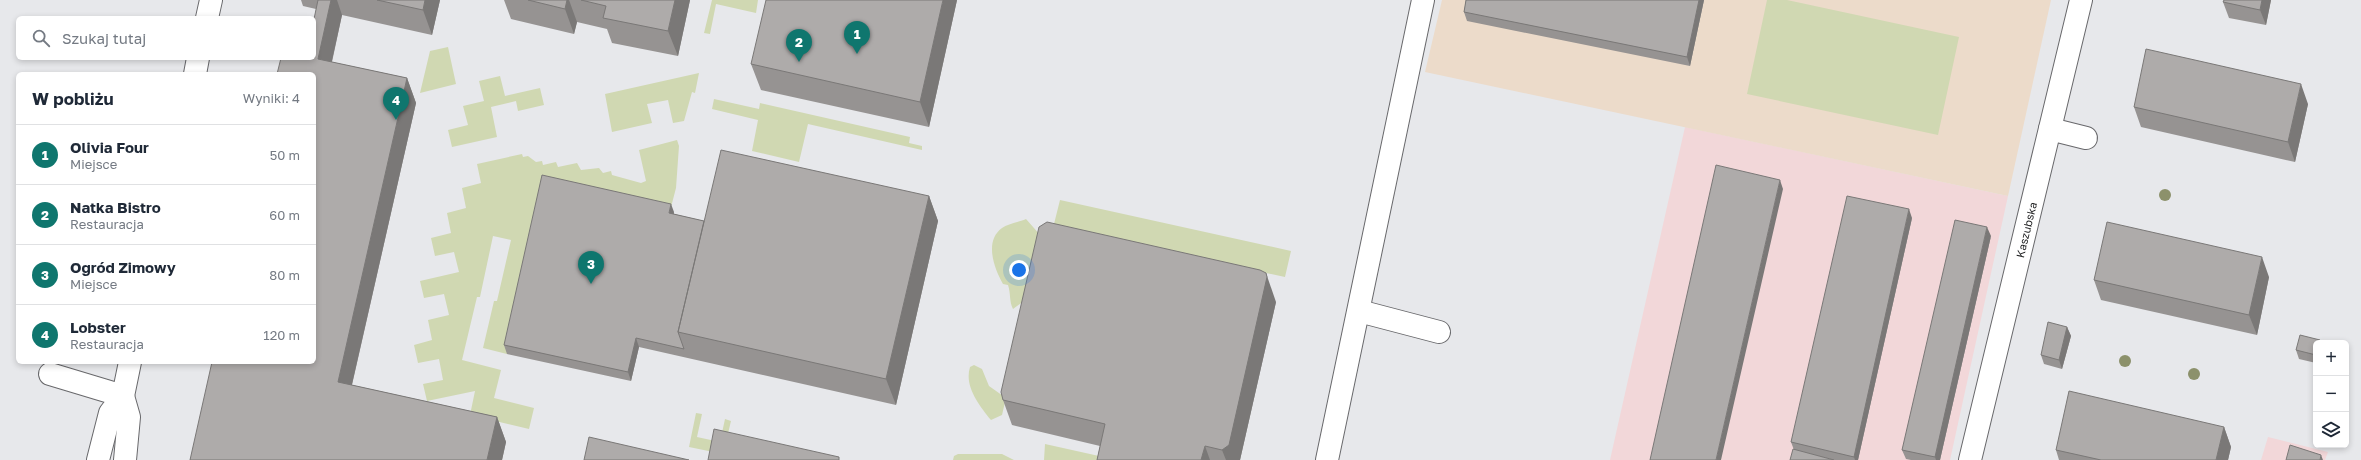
<!DOCTYPE html>
<html lang="pl">
<head>
<meta charset="utf-8">
<style>
  :root { --surface:#fff; --page:#f6f6f7; --text:#1f2937; --muted:#747a83; --line:#e0e1e3; --accent:#0f766e }
  body { margin:0; font-family:"Golos Text",sans-serif; background:var(--page); color:var(--text) }
  .controls { position:absolute; right:12px; bottom:12px; display:grid; overflow:hidden; border-radius:6px; box-shadow:0 2px 6px #0003 }
  .controls button { width:36px; height:36px; display:grid; place-items:center; padding:0; border:0; border-bottom:1px solid var(--line); background:var(--surface); color:var(--text); font:20px sans-serif }
  .you { position:absolute; left:1019px; top:270px; width:14px; height:14px; margin:-10px; border:3px solid #fff; border-radius:50%; background:#1a73e8; box-shadow:0 0 0 6px #1a73e833 }
  .badge { display:grid; place-items:center; width:26px; height:26px; border-radius:50%; background:var(--accent); color:#fff; font-size:13px; font-weight:700 }
  .pin { position:absolute; translate:-50% -33px; filter:drop-shadow(0 1px 2px #0008) }
  .pin::after { content:''; position:absolute; top:21px; width:14px; height:12px; background:inherit; clip-path:polygon(0 0,100% 0,50% 100%) }
  .list { margin:0; padding:0; list-style:none }
  h2 { display:flex; justify-content:space-between; align-items:center; height:52px; margin:0; padding:0 16px; font-size:17px }
  h2 small { font-size:13px; font-weight:400; color:var(--muted) }
  .list li { display:grid; grid-template-columns:26px 1fr auto; gap:12px; align-items:center; box-sizing:border-box; height:60px; padding:0 16px; border-top:1px solid var(--line) }
  .list b { display:block; font-size:15px; white-space:nowrap }
  .list p { margin:0; font-size:13px; white-space:nowrap; color:var(--muted) }
  .list em { font-size:13px; font-style:normal; color:var(--muted) }
  .icon { flex:none; width:22px; height:22px; fill:none; stroke:currentColor; stroke-width:2; stroke-linecap:round; stroke-linejoin:round }
  .map { position:relative; flex:none; width:2361px; height:460px; overflow:hidden }
  .search { position:absolute; background:var(--surface); box-shadow:0 2px 6px #0003; left:16px; top:16px; width:300px; height:44px; display:flex; align-items:center; gap:10px; box-sizing:border-box; padding:0 14px; border-radius:6px; color:var(--muted); font-size:15px }
  .panel { position:absolute; background:var(--surface); box-shadow:0 2px 6px #0003; left:16px; top:72px; width:300px; height:292px; border-radius:6px }
  .map>svg:first-child { display:block }
  .industrial { fill:#f2d7d9 }
  .education { fill:#ecdbca }
  .green { fill:#d0d8b2 }
  .lines { fill:none; stroke-linecap:round; stroke-linejoin:round }
  .minor-casing { stroke:#68686b; stroke-width:24 }
  .minor { stroke:#fff; stroke-width:22 }
  .tree { fill:#8c916b }
  .wall { fill:#969392 }
  .shaded-wall { fill:#7a7877 }
  .building { fill:#aeabaa; stroke:#7a7877 }
  .labels { text-anchor:middle; dominant-baseline:central; stroke-width:4; stroke-linejoin:round; paint-order:stroke }
  .street-label { font-size:11px; fill:#1e1f20; stroke:#fff }
</style>
</head>
<body>
<div class="map">
<svg width="2361" height="460" viewBox="0 0 2361 460">
  <rect width="100%" height="100%" fill="#e7e8eb"/>
  <!-- industrial -->
  <path class="industrial" d="M1685,127l323,69 -58,264h-340z
    M2268,437l60,15 -3,8h-64z"/>
  <!-- education -->
  <path class="education" d="M1442,0h609l-43,196 -583,-124z"/>
  <!-- green -->
  <path class="green" d="M712,0h46l-2,13 -40,-9 -6,30 -6,-1z
    M1767,0h20l172,37 -21,98 -191,-41z
    M448,47l8,37 -36,9 10,-42z
    M699,73l-4,20 -3,-1 -8,29 -11,2 -5,-23 -21,4 5,19 -40,9 -7,-38z
    M500,76l5,20 35,-8 4,17 -26,6 -2,-10 -25,6 6,30 -45,10 -4,-17 20,-5 -5,-19 21,-5 -5,-20z
    M714,99l45,10 1,-6 150,34 -1,6 13,3v4l-114,-26 -9,38 -47,-11 6,-31 -46,-11z
    M677,140l2,6 -3,42 -6,23 -124,-27 -39,170 -24,-6 11,-47h3l14,-61 -18,-4 -13,61h-3l-15,63 39,10 -7,28 40,10 -5,21 -59,-14 5,-24 -48,10 -4,-17 20,-4 -4,-21 -21,4 -4,-18 18,-5 -4,-20 21,-5 -5,-21 -20,4 -4,-17 39,-9 -5,-20 -19,4 -4,-18 20,-5 -4,-20 19,-5 -4,-20 19,-5 -4,-19 45,-10 1,3 5,-1 8,6 6,-1 1,4 13,-3 2,5 19,-4 4,7 18,-2 4,5 8,-2 1,4 29,8 5,-2 -7,-31z
    M1060,200l231,51 -6,26 -232,-49z
    M1026,219l15,17 -17,65 -11,8c-4,-8 -2,-15 -5,-24l-5,-1c-9,-16 -19,-43 -1,-56 6,-4 17,-6 24,-9z
    M974,365l8,4 7,17 17,12 -4,17 -11,5c-12,-15 -27,-34 -21,-53z
    M696,413l6,1 -5,23 23,5 5,-23 6,2 -8,33 -34,-7z
    M1045,444l54,12 -1,4h-54z
    M958,454h44l12,6h-61l1,-4z"/>
  <g class="lines">
    <!-- minor casing -->
    <g class="minor-casing">
      <g id="minor">
        <path d="M207,18l4,-18"/>
        <path d="M195,74l3,-16"/>
        <path d="M2050,129l36,9"/>
        <path d="M1359,311l80,21"/>
        <path d="M50,374l73,22"/>
        <path d="M123,396l6,21 -4,43"/>
        <path d="M98,460l12,-47 13,-17 7,-34"/>
        <path d="M1327,460l96,-460"/>
        <path id="s1" d="M1970,460l111,-460"/>
      </g>
    </g>
    <!-- minor -->
    <use href="#minor" class="minor"/>
  </g>
  <!-- trees -->
  <g class="tree">
    <circle cx="2165" cy="195" r="6"/>
    <circle cx="2125" cy="361" r="6"/>
    <circle cx="2194" cy="374" r="6"/>
  </g>
  <!-- wall -->
  <path class="wall" d="M301,0h139l-8,35 -90,-20 -10,47 75,16 9,25 -64,282 145,32 9,25 -4,18h-312l124,-402 2,-49 -13,-3z
    M504,0h186l-12,56 -66,-13 -5,-14 -30,-7 -3,12 -63,-15z
    M957,0l-28,127 -168,-37 -10,-26z
    M1466,0h238l-14,66 -223,-45 -3,-9z
    M2224,0h47l-5,25 -37,-7 -6,-16z
    M2308,104l-13,58 -154,-35 -7,-20z
    M929,196l9,25 -42,184 -257,-58 -8,34 -124,-27 -3,-9 170,-133v2l30,7z
    M1912,218l-54,242h-24l-40,-10 -3,-8z
    M1991,236l-51,224h-29l-5,-1 -4,-9z
    M2269,277l-12,58 -156,-35 -7,-20z
    M1276,302l-36,158h-143l3,-14 -88,-21 -9,-25z
    M2067,327l4,9 -9,33 -18,-5 -3,-9z
    M2320,340l1,3h-5v20l-17,-4 -3,-9z
    M2224,427l7,20 -3,13h-169l-3,-10z"/>
  <!-- shaded-wall -->
  <path class="shaded-wall" d="M331,0h6l5,15 -15,68 -9,-24z
    M425,0h15l-8,35 -9,-25z
    M567,0h2l8,22 -3,12 -9,-25z
    M675,0h15l-12,56 -10,-25z
    M943,0h14l-28,127 -9,-25z
    M1699,0h5l-14,66 -3,-9z
    M2262,0h9l-5,25 -6,-15z
    M407,78l9,25 -69,303 -9,-24z
    M2301,84l7,20 -13,58 -7,-20z
    M1780,180l3,9 -62,271h-5z
    M929,196l9,25 -42,184 -10,-26z
    M671,204l3,8 -2,10 -3,-9z
    M1909,209l3,9 -54,242h-3l-1,-3z
    M1987,227l4,9 -51,224h-4l-1,-3z
    M2262,257l7,20 -12,58 -8,-20z
    M1266,273l10,29 -36,158h-14l-4,-10z
    M2067,327l4,9 -9,33 -3,-9z
    M636,338l3,9 -8,34 -3,-9z
    M497,417l9,25 -4,18h-15z
    M2224,427l7,20 -3,13h-12z
    M1205,446l5,14h-9z
    M2321,455l2,5h-3z"/>
  <!-- building -->
  <path class="building" d="M318,0h13l-13,59 89,19 -69,304 159,35 -10,43h-297l22,-98h102v-288h-37l4,-16h33v-39z
    M377,0h48l-2,10z
    M528,0h39l-2,9z
    M581,0h94l-7,31 -65,-13 3,-12z
    M766,0h177l-23,102 -169,-38z
    M1466,0h233l-12,57 -223,-45z
    M2224,0h38l-2,10 -37,-8z
    M2146,49l155,35 -13,58 -154,-35z
    M721,150l208,46 -43,183 -208,-47z
    M1716,165l64,15 -64,280h-66z
    M542,175l129,29 -2,9 35,8 -26,111 6,17 -48,-11 -8,34 -124,-27z
    M1847,196l62,13 -55,248 -63,-15z
    M1955,220l32,7 -52,230 -33,-7z
    M1047,222l213,48 6,3 1,4 -38,168 -7,5 -17,-4 -4,14h-104l8,-36 -102,-24 -2,-8 38,-165z
    M2107,222l155,35 -13,58 -155,-35z
    M2048,322l19,5 -8,33 -18,-5z
    M2300,335l20,5 -1,3h-3v12l-20,-5z
    M2069,391l155,36 -8,33h-115l-45,-10z
    M714,429l125,28v3h-131z
    M589,437l100,23h-105z
    M2290,445l31,10 -1,5h-34z
    M1793,449l41,11h-44z"/>
  <g class="labels">
    <!-- street labels -->
    <g class="street-label">
      <text stroke="none"><textPath href="#s1" startOffset="237">Kaszubska</textPath></text>
    </g>
  </g>
</svg>
<div class="controls">
<button>+</button>
<button>−</button>
<button><svg class="icon" aria-label="layers" viewBox="0 0 24 24"><path d="M12 4l9 5-9 5-9-5zM3 14l9 5 9-5"/></svg></button>
</div>
<div class="you"></div>
<div class="pin badge" style="left:857px;top:54px">1</div>
<div class="pin badge" style="left:799px;top:62px">2</div>
<div class="pin badge" style="left:591px;top:284px">3</div>
<div class="pin badge" style="left:396px;top:120px">4</div>
<div class="search"><svg class="icon" aria-label="search" viewBox="0 0 24 24"><circle cx="10" cy="10" r="6"/><path d="M15 15l6 6"/></svg>Szukaj tutaj</div>
<section class="panel">
<h2>W pobliżu<small>Wyniki: 4</small></h2>
<ul class="list">
<li><span class="badge">1</span><div><b>Olivia Four</b><p>Miejsce</p></div><em>50 m</em></li>
<li><span class="badge">2</span><div><b>Natka Bistro</b><p>Restauracja</p></div><em>60 m</em></li>
<li><span class="badge">3</span><div><b>Ogród Zimowy</b><p>Miejsce</p></div><em>80 m</em></li>
<li><span class="badge">4</span><div><b>Lobster</b><p>Restauracja</p></div><em>120 m</em></li>
</ul>
</section>
</div>
</body>
</html>
